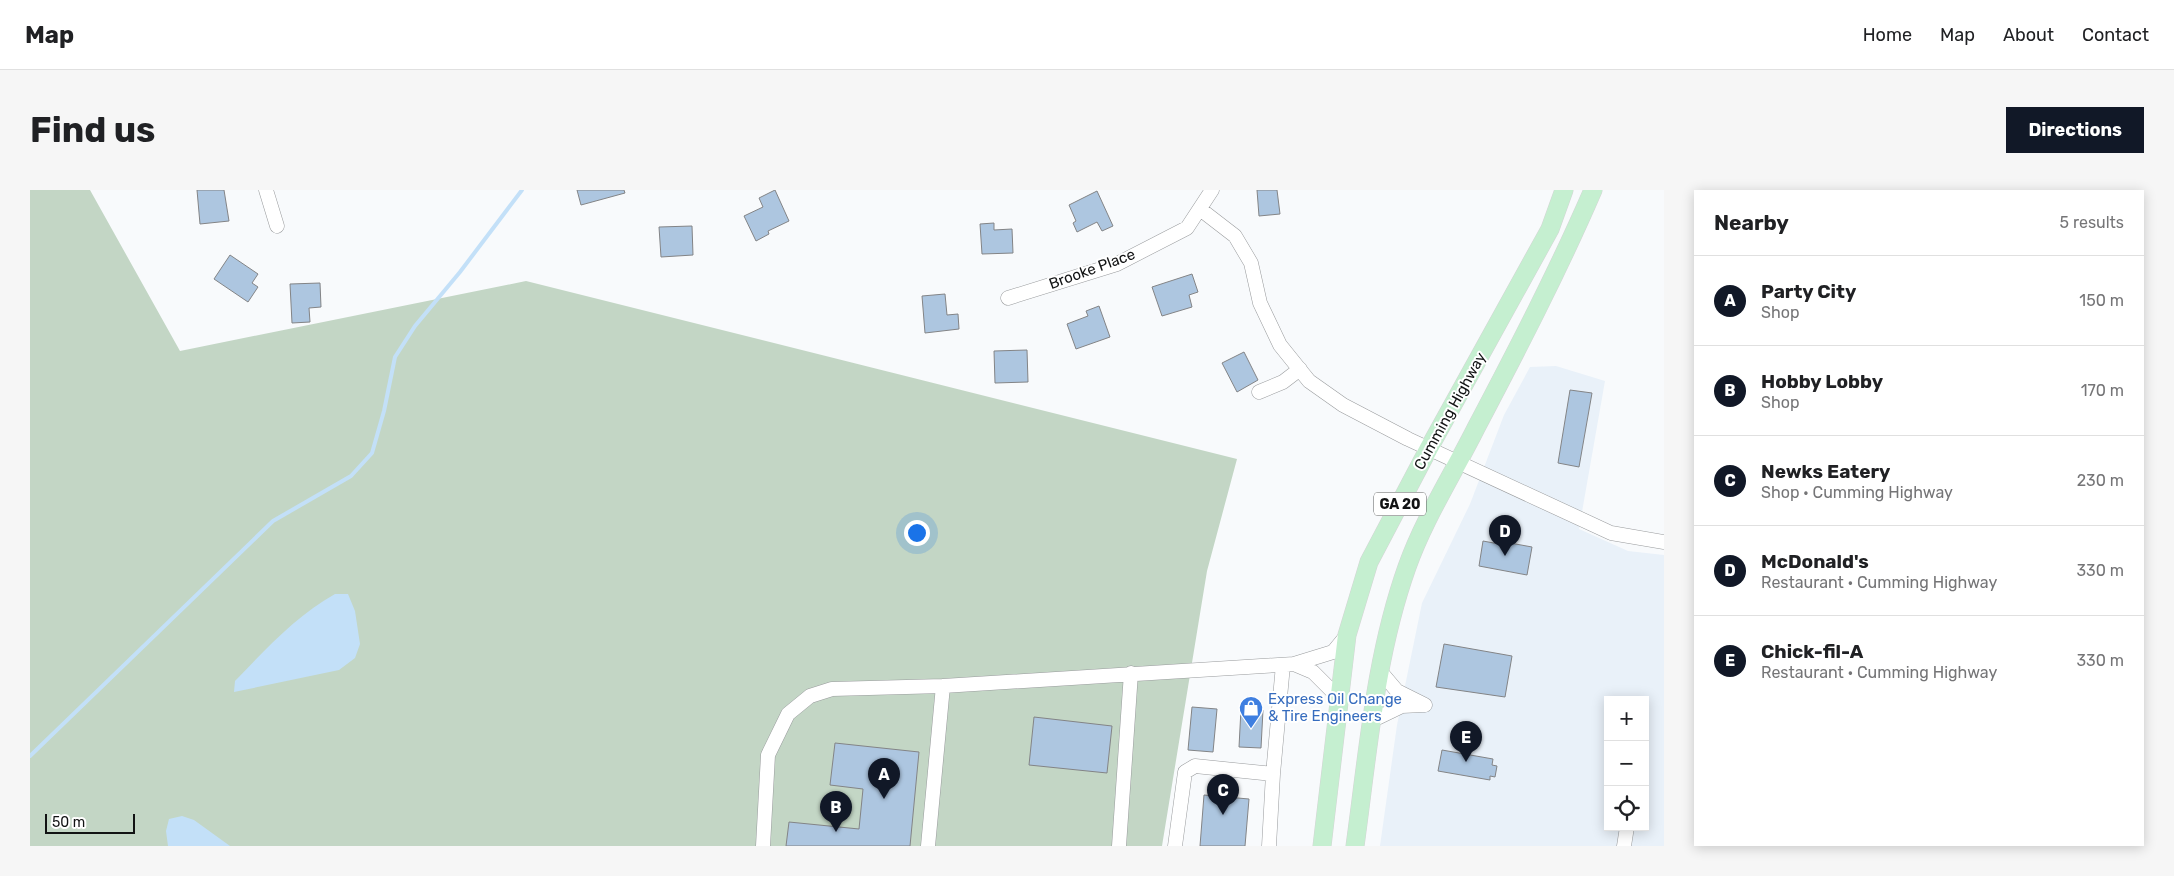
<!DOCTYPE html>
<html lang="en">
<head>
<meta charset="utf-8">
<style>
  :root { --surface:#fff; --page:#f6f6f6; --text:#202124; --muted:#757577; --line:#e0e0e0; --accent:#111827 }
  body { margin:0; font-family:Rubik,sans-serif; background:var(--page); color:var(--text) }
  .controls { position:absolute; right:15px; bottom:15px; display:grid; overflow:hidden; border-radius:0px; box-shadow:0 2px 12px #0003 }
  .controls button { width:45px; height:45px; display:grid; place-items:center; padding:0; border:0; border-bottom:1px solid var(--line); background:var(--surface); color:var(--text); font:25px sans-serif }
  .scale { position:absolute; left:15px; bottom:12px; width:90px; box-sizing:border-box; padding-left:5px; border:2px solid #121314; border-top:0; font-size:14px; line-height:18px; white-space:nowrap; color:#121314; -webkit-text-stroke:4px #fff; paint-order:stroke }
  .you { position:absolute; left:886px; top:342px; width:18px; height:18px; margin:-12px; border:4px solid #fff; border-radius:50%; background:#1a73e8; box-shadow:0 0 0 8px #1a73e833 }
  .badge { display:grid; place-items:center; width:32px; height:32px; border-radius:50%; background:var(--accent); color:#fff; font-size:16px; font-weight:700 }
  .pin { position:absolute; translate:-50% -41px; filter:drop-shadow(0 1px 2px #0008) }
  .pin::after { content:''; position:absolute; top:26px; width:18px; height:15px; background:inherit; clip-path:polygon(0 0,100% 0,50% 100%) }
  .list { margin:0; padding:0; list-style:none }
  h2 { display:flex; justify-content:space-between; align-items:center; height:65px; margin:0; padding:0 20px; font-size:21px }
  h2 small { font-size:16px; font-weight:400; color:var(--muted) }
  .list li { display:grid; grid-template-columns:32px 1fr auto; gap:15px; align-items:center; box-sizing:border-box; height:90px; padding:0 20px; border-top:1px solid var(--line) }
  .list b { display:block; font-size:19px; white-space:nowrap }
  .list p { margin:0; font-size:16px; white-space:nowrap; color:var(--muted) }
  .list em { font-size:16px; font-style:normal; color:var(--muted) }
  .icon { flex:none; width:28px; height:28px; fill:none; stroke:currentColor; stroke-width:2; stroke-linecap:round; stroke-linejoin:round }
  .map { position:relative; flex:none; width:1634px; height:656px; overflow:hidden; border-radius:0px }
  header { display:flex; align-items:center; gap:30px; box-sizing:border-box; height:70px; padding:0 25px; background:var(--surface); border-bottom:1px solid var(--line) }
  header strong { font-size:24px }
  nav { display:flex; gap:28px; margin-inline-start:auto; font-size:18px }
  .intro { display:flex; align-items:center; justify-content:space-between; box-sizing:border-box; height:120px; padding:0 30px }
  h1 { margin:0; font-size:35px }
  .button { padding:12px 22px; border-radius:0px; background:var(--accent); color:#fff; font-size:18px; font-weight:700 }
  main { display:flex; gap:30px; padding:0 30px }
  aside { flex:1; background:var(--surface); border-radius:0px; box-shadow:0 2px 12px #0003 }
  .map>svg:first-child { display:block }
  .built { fill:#e9f1f9; fill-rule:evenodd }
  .green { fill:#c3d6c5 }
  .water { fill:#c3e0f8 }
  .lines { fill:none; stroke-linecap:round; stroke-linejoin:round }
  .stream { stroke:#c3e0f8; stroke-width:4 }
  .building { fill:#adc6e0; stroke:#838486 }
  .minor-casing { stroke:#999b9d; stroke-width:15 }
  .major-casing { stroke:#d4d5d5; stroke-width:19 }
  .minor { stroke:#fff; stroke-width:14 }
  .major { stroke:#c5efd0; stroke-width:18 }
  .labels { text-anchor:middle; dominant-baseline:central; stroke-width:4; stroke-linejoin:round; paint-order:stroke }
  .shield { fill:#fff; stroke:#595a5a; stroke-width:1 }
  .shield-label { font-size:14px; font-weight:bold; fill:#121314 }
  .street-label { font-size:15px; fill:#121314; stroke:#fff }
  .shop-label { font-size:15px; fill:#366cbe; stroke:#fff; text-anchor:start }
</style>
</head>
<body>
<header>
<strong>Map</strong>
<nav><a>Home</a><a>Map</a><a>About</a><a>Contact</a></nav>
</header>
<div class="intro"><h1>Find us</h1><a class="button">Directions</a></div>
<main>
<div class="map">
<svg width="1634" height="656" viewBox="0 0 1634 656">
  <rect width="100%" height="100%" fill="#f8fafc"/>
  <!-- built -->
  <path class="built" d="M1526,176l49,15 -26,148 49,22 36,4v291h-284l17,-121 25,-122 48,-99 34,-89 26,-48zM1578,510h37v127h-37z"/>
  <!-- green -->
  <path class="green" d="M0,0h60l90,161 346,-70 711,178 -30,112 -45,275h-1132z"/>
  <!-- water -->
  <path class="water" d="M305,404h13l7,17 5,33 -5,14 -16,12 -105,22 1,-11c31,-32 62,-66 100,-87z
    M152,626l12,4 36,26h-62l-2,-15 3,-12z"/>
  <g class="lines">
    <!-- stream -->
    <path class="stream" d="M0,566l243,-235 78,-45 21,-23 12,-42 11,-54 20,-31 45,-54 62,-82"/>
  </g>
  <!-- building -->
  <path class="building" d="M167,0h27l5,31 -29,3z
    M547,0h47l1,3 -44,12z
    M745,0l14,31 -21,10 1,3 -13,7 -12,-25 19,-9 -4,-9z
    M1227,0h20l3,24 -21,2z
    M1067,1l16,35 -11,5 -5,-9 -20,10 -4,-9 3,-2 -7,-16z
    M964,33v7l18,-1 1,24 -31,1 -2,-30z
    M662,36l1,29 -32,2 -2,-30z
    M200,65l28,19 -6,9 6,4 -10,15 -34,-23z
    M1162,84l6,18 -9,3 3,12 -30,9 -10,-29z
    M290,93l1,24 -12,1 1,14 -18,1 -2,-39z
    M915,104l2,21 11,-1 1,15 -34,4 -3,-37z
    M1069,116l11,31 -34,12 -9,-25 21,-8 -2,-5z
    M997,160l1,32 -33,1 -1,-32z
    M1214,162l14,28 -21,12 -15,-29z
    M1540,200l22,3 -13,74 -21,-4z
    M1453,351l16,3v-3l33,6 -5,28 -48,-9z
    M1414,454l68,12 -7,41 -69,-10z
    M1162,517l25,2 -4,43 -25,-2z
    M1211,519l22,1 -2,38 -22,-1z
    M1004,527l78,9 -5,47 -78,-8z
    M805,553l84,9 -9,94h-124l3,-24 70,7 4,-40 -33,-4z
    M1412,560l51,9 -1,6 5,1 -2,11 -5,-1v4l-52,-9z
    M1174,605l45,4 -4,47h-45z"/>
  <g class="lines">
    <!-- minor casing -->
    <g class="minor-casing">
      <path id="minor" d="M236,0l11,36
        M1170,19l35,27 16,27 9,40 20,42 29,36 34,24 65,34 203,94 53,9
        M978,108l109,-34 70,-36 25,-38
        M1229,202l24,-10 17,-13
        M1350,481l17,20 28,14
        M1309,508l-26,-26 -19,-8 39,-12 14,-17
        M1341,531l31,-15 20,-1
        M1243,584l10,-109
        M733,656l5,-91 20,-41 22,-18 22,-7 111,-3
        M898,656l15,-160 351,-22
        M1089,656l12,-173
        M1145,656l10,-74 10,-6 78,8 -4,72
        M1594,656l3,-19"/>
    </g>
    <!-- major casing -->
    <g class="major-casing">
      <path id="major" d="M1292,656l25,-211 22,-73 60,-114 121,-219 14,-39
        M1325,656c13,-94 20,-189 52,-279 17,-48 46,-93 69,-139 41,-78 82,-157 117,-238"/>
    </g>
    <!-- minor -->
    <use href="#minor" class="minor"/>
    <!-- major -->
    <use href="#major" class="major"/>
  </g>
  <!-- icons -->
  <defs>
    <g id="shop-pin" transform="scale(1.25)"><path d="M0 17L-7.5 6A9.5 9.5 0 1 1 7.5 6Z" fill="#3f7fe0" stroke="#fff"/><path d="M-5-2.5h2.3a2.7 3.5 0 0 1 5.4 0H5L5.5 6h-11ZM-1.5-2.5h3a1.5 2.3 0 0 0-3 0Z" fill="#fff"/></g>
  </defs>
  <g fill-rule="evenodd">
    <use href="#shop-pin" x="1221" y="518"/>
  </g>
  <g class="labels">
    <!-- shield labels -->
    <rect class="shield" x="1344" y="302.5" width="52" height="23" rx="4"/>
    <g class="shield-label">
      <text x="1370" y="314">GA 20</text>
    </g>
    <!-- street labels -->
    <g class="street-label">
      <text transform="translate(1062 79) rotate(-20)">Brooke Place</text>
      <text transform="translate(1420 221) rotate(-61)">Cumming Highway</text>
    </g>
    <!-- shop labels -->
    <g class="shop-label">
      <text x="1238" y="509">Express Oil Change<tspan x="1238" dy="17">&amp; Tire Engineers</tspan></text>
    </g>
  </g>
</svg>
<div class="controls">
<button>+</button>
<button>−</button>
<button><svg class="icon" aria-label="locate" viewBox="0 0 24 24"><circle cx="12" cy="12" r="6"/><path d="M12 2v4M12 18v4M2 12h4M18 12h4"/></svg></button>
</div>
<div class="scale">50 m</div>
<div class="you"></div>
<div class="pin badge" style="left:854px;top:609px">A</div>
<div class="pin badge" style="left:806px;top:642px">B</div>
<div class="pin badge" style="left:1193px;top:625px">C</div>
<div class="pin badge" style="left:1475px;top:366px">D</div>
<div class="pin badge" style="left:1436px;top:572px">E</div>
</div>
<aside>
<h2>Nearby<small>5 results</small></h2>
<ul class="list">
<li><span class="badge">A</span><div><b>Party City</b><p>Shop</p></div><em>150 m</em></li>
<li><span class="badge">B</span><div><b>Hobby Lobby</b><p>Shop</p></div><em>170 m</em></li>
<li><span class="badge">C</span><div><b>Newks Eatery</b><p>Shop · Cumming Highway</p></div><em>230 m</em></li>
<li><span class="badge">D</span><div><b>McDonald's</b><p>Restaurant · Cumming Highway</p></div><em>330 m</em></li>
<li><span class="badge">E</span><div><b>Chick-fil-A</b><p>Restaurant · Cumming Highway</p></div><em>330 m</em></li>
</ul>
</aside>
</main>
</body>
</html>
